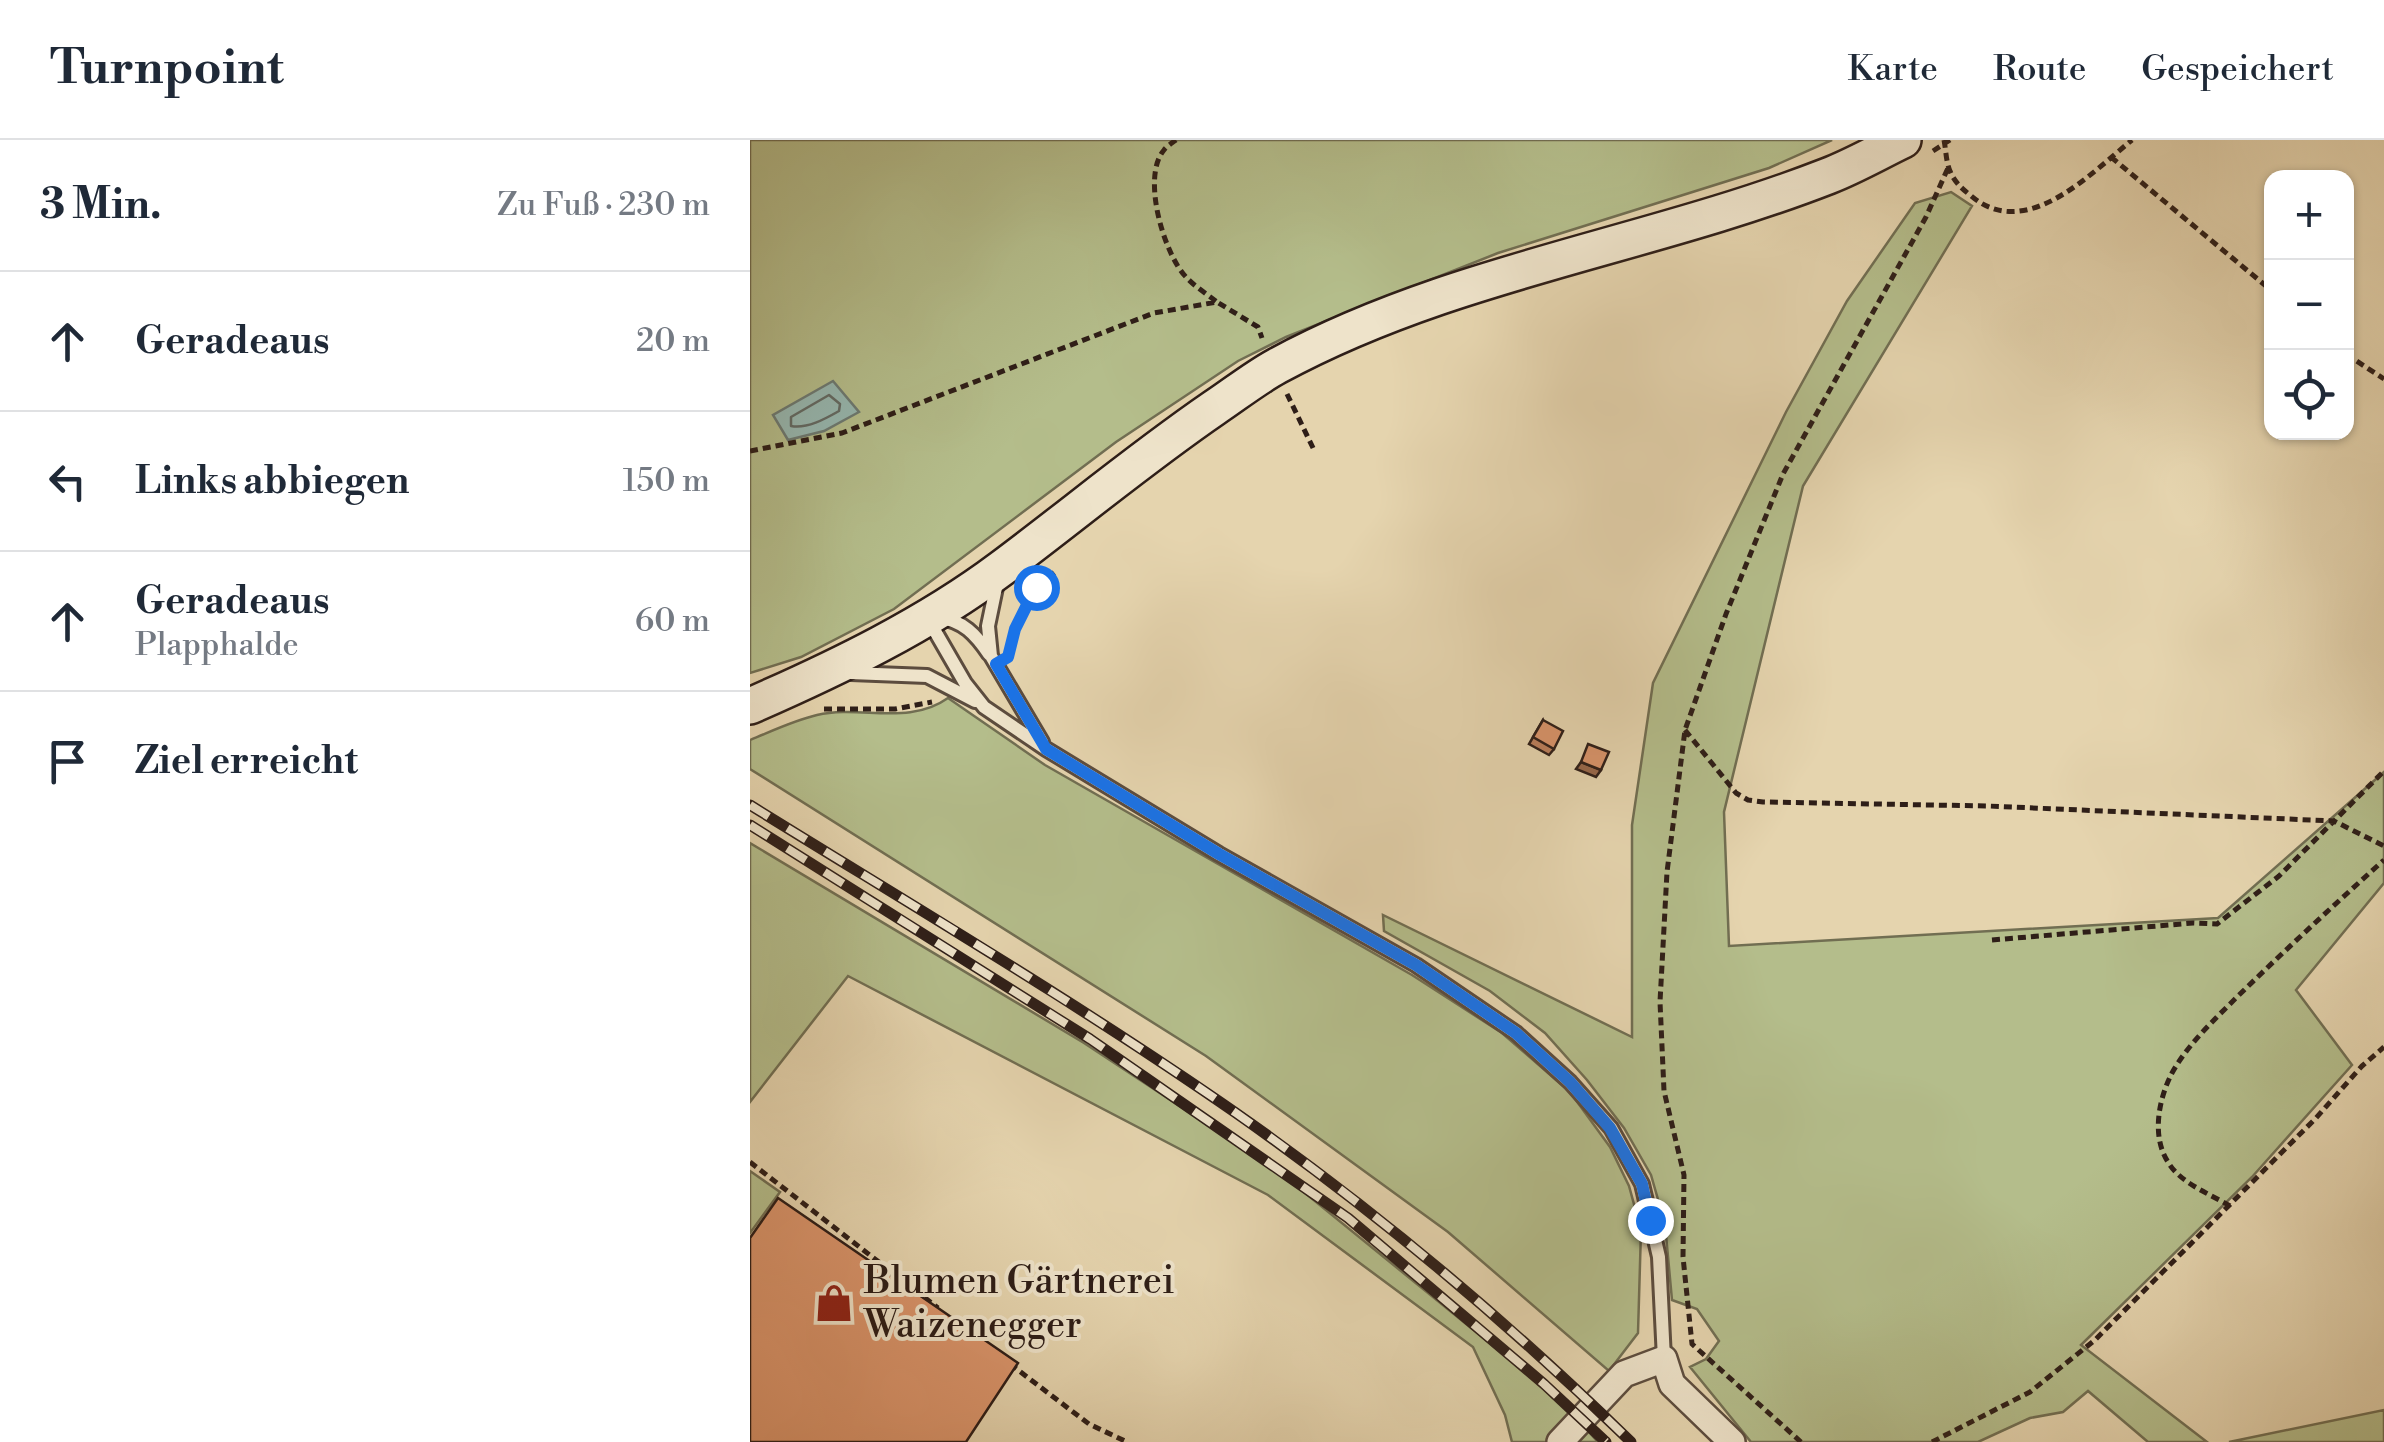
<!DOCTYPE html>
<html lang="de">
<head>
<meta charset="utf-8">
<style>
  :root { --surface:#fff; --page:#f2f2f3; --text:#1f2937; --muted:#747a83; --line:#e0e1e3 }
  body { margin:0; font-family:"Libre Bodoni",serif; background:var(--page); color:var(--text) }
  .controls { position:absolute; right:30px; top:30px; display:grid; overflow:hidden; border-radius:20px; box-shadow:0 2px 8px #0004 }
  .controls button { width:90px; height:90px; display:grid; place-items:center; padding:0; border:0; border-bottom:2px solid var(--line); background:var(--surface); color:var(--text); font:50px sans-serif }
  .stop { position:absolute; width:30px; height:30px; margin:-22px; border:8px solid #1a73e8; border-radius:50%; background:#fff }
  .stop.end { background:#1a73e8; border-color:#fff; box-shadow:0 2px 10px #0008 }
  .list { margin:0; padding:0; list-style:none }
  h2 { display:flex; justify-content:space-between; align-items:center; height:130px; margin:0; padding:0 40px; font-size:42px }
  h2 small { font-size:32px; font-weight:400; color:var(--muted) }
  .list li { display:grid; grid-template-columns:65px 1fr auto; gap:30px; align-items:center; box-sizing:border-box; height:140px; padding:0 40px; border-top:2px solid var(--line) }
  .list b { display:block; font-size:38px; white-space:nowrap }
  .list p { margin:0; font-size:32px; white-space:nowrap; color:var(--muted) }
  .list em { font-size:32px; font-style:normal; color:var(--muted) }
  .icon { flex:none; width:55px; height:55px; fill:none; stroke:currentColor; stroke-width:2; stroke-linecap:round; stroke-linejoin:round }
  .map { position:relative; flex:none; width:1634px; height:1302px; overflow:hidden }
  header { display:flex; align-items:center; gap:60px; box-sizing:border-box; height:140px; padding:0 50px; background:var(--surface); border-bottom:2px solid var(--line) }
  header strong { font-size:48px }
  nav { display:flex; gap:55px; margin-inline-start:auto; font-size:35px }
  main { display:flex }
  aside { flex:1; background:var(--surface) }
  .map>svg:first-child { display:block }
  .green { fill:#b4bd8b; stroke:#716e52; stroke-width:2.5 }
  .water { fill:#96b7b0; stroke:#6c7a73; stroke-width:2.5 }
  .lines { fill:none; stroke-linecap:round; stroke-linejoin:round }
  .shore { stroke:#626a64; stroke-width:2.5 }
  .lane-casing { stroke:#5c4c3e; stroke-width:18 }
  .street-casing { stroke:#5c4c3e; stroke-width:30 }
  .secondary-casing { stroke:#2e1e18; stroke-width:40 }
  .path { stroke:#2e1e18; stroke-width:5; stroke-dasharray:8 5; stroke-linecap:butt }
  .lane { stroke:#eee3ca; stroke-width:12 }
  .street { stroke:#eee3ca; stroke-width:25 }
  .secondary { stroke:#eee3ca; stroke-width:35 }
  .rail-casing { stroke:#2e1e18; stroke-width:11 }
  .rail { stroke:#eee3ca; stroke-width:8; stroke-dasharray:22; stroke-linecap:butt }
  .wall { fill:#bb7f5c; stroke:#2e1e18; stroke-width:2.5 }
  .shaded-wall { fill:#98684b; stroke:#2e1e18; stroke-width:2.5 }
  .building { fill:#d9946b; stroke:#2e1e18; stroke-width:2.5 }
  .route { stroke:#1a73e8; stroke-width:12 }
  .labels { text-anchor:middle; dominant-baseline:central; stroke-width:8; stroke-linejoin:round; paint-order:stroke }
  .poi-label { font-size:38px; fill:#2e1e18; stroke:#eee3ca; text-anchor:start }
</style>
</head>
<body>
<header>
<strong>Turnpoint</strong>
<nav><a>Karte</a><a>Route</a><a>Gespeichert</a></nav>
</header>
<main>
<aside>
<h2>3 Min.<small>Zu Fuß · 230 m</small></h2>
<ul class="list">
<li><svg class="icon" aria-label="ahead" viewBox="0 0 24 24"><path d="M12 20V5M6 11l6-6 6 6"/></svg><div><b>Geradeaus</b></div><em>20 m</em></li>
<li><svg class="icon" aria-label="left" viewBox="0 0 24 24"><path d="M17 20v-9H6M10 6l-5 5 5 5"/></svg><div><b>Links abbiegen</b></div><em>150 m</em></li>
<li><svg class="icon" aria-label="ahead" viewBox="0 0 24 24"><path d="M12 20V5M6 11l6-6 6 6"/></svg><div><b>Geradeaus</b><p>Plapphalde</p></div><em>60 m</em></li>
<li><svg class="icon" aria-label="arrive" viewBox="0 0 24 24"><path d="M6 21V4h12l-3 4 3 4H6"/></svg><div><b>Ziel erreicht</b></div></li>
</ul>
</aside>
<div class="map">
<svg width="1634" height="1302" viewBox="0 0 1634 1302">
  <rect width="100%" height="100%" fill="#e5d4ae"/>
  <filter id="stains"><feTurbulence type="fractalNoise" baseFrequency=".002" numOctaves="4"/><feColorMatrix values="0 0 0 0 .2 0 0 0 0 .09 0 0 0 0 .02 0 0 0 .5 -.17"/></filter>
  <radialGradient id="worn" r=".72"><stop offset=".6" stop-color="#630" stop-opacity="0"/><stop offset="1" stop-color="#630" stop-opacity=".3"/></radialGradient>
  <!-- green -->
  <path class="green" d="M0,0h1082l-63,28 -271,85 -212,84 -48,24 -122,81 -222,167 -93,48 -51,16z
    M1201,52l21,14 -169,280 -79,326 5,134 489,-28 166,-146v111l-88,107 56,75 -100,112 -171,168 126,97h-59l-60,-51 -25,21 -33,6 -52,24h-227l-61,-75 16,-8 13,-18 -22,-32 -25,-9 -7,-76 -14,-49 -27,-47 -37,-48 -42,-47 -55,-42 -106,-60 -1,-16 249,122v-212l21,-142 133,-271 61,-111 68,-98z
    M198,558l97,67 367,210 90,58 68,59 40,55 19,39 12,44 -3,103 -29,38 -161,-139 -242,-176 -456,-287v-29c22,-9 45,-20 67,-25 44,-10 92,11 131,-17z
    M0,703l334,200 194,128 284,231 36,40h-86l-7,-27 -32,-68 -205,-152 -420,-219 -98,126z
    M0,1031l30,21 -30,41z
    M1634,1270v32h-155z"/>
  <!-- water -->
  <path class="water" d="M83,241l26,31 -35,19 -36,9 -15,-25z"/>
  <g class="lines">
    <!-- shore -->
    <path class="shore" d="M79,255l11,9 -1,7c-14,8 -32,18 -48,15v-9z"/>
    <!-- lane casing -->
    <g class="lane-casing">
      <path id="lane" d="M248,438l-10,48 3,30 51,86
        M189,478c24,2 37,17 50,36
        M178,479l37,64 19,24 62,42 173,105 197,111 100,68 54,49 41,46 31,56 17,73 5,102
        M101,533l76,3 48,25"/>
    </g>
    <!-- street casing -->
    <g class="street-casing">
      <path id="street" d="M810,1302l64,-68 40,-15 8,25 60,58"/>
    </g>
    <!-- secondary casing -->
    <g class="secondary-casing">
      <path id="secondary" d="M0,566c87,-38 176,-81 252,-138 71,-53 139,-110 212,-160 21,-14 41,-30 63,-42 173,-94 369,-119 551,-190 26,-10 50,-24 75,-36"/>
    </g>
    <!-- path -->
    <path class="path" d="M426,0c-4,3 -9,6 -12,10 -23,27 0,104 22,127 8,9 21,17 31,25
      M1194,0c2,10 2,22 6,31 4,10 11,17 20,24 55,48 119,-20 162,-55
      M1183,11l17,-11
      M1361,17l161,134
      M1596,214l38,25
      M537,254l28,58
      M0,311l92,-18 312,-120 63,-11 41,25 4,11
      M261,505c8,-31 20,-54 45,-74
      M74,569h71l37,-7
      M935,590l51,63 12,7 15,2 225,4 346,15 50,-50
      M1242,800l201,-17 24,1 62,-48 55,-55 50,25
      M0,1022l188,146
      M1480,1066c-20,-12 -50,-23 -62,-44 -17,-26 -9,-64 4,-89 16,-29 42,-53 65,-76 48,-47 97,-92 147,-137
      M260,1224l79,60 38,18
      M1051,1302l-109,-98 -9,-87 1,-82 -20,-84 -4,-89 7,-130 18,-142 41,-116 57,-140 143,-257 22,-49
      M1182,1302l98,-50 65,-52 221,-222 46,-52 22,-19"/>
    <!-- lane -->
    <use href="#lane" class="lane"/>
    <!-- street -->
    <use href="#street" class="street"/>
    <!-- secondary -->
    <use href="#secondary" class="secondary"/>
    <!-- rail casing -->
    <g class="rail-casing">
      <path id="rail" d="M0,665c163,101 329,199 486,308 140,98 273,210 395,329
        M0,685l340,214 258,179 196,166 62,58"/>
    </g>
    <!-- rail -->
    <use href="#rail" class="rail"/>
  </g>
  <!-- wall -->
  <path class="wall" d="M793,580l11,29 -5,6 -20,-11z"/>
  <!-- shaded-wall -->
  <path class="shaded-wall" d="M831,622l20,8 -5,7 -20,-8z"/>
  <!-- building -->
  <path class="building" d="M793,580l20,11 -9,18 -21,-12z
    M838,604l21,8 -8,18 -20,-8z
    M28,1058l240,165 -52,79h-216v-204z"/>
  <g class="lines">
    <!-- route -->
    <path class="route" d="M286,447l-21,42 -7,28 -12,7 50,85 173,105 197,111 100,68 54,49 40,46 32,56 8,36"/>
  </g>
  <!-- icons -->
  <defs>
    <g id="shop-bare" transform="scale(3)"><path d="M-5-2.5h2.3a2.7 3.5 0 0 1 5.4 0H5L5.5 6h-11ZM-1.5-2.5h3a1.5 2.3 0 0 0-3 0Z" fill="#8f2418" stroke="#eee3ca" stroke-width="2.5" paint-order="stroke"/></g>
  </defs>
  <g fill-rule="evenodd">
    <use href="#shop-bare" x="84" y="1163"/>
  </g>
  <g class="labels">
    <!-- poi labels -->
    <g class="poi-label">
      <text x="114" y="1141">Blumen Gärtnerei<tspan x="114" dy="44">Waizenegger</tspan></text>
    </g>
  </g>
  <rect width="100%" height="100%" filter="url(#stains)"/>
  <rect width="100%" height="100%" fill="url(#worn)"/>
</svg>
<div class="controls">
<button>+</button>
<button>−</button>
<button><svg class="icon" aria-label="locate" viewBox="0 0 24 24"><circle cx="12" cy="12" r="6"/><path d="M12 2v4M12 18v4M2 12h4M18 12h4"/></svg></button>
</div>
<div class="stop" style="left:286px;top:447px"></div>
<div class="stop end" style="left:900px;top:1080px"></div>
</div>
</main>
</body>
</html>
